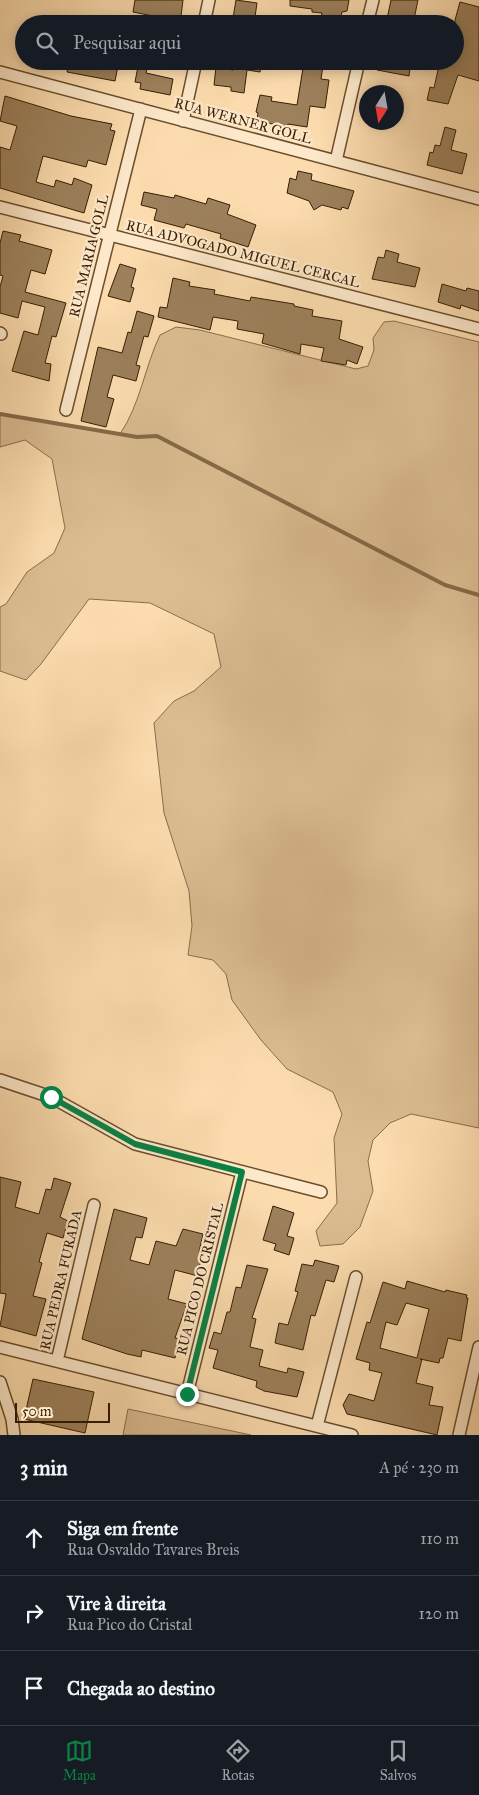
<!DOCTYPE html>
<html lang="pt">
<head>
<meta charset="utf-8">
<style>
  :root { --surface:#171b24; --page:#242831; --text:#f1f3f6; --muted:#9ea1a6; --line:#363941; --accent:#0b8043 }
  body { margin:0; font-family:"IM FELL Great Primer",serif; background:var(--page); color:var(--text) }
  .compass { position:absolute; left:359px; top:85px; width:45px; height:45px; border-radius:50%; background:var(--surface); box-shadow:0 2px 12px #0003; rotate:191deg }
  .scale { position:absolute; left:15px; bottom:12px; width:95px; box-sizing:border-box; padding-left:5px; border:2px solid #371e04; border-top:0; font-size:14px; line-height:18px; white-space:nowrap; color:#371e04; -webkit-text-stroke:4px #fde8ca; paint-order:stroke }
  .stop { position:absolute; width:15px; height:15px; margin:-11px; border:4px solid #0b8043; border-radius:50%; background:#fff }
  .stop.end { background:#0b8043; border-color:#fff; box-shadow:0 1px 5px #0008 }
  .list { margin:0; padding:0; list-style:none }
  h2 { display:flex; justify-content:space-between; align-items:center; height:65px; margin:0; padding:0 20px; font-size:21px }
  h2 small { font-size:16px; font-weight:400; color:var(--muted) }
  .list li { display:grid; grid-template-columns:32px 1fr auto; gap:15px; align-items:center; box-sizing:border-box; height:75px; padding:0 20px; border-top:1px solid var(--line) }
  .list b { display:block; font-size:19px; white-space:nowrap }
  .list p { margin:0; font-size:16px; white-space:nowrap; color:var(--muted) }
  .list em { font-size:16px; font-style:normal; color:var(--muted) }
  .icon { flex:none; width:28px; height:28px; fill:none; stroke:currentColor; stroke-width:2; stroke-linecap:round; stroke-linejoin:round }
  .map { position:relative; flex:none; width:479px; height:1435px; overflow:hidden }
  .search { position:absolute; background:var(--surface); box-shadow:0 2px 12px #0003; left:15px; right:15px; top:15px; height:55px; display:flex; align-items:center; gap:12px; box-sizing:border-box; padding:0 18px; border-radius:28px; color:var(--muted); font-size:19px }
  .sheet { height:290px; background:var(--surface) }
  nav { display:flex; justify-content:space-around; align-items:center; box-sizing:border-box; height:70px; border-top:1px solid var(--line); background:var(--surface); font-size:14px; color:var(--muted) }
  nav a { display:grid; justify-items:center; gap:2px }
  nav .on { color:var(--accent) }
  .map>svg:first-child { display:block }
  .green { fill:#dbbc91; stroke:#896d4a }
  .lines { fill:none; stroke-linecap:round; stroke-linejoin:round }
  .stream { stroke:#856947; stroke-width:4 }
  .building { fill:#9d815c; stroke:#371e04; fill-rule:evenodd }
  .minor-casing { stroke:#684e2e; stroke-width:14 }
  .minor { stroke:#fde8ca; stroke-width:11 }
  .route { stroke:#0b8043; stroke-width:6 }
  .labels { text-anchor:middle; dominant-baseline:central; stroke-width:4.5; stroke-linejoin:round; paint-order:stroke }
  .street-label { font-size:14px; fill:#371e04; stroke:#fde8ca }
</style>
</head>
<body>
<div class="map">
<svg width="479" height="1435" viewBox="0 0 479 1435">
  <rect width="100%" height="100%" fill="#fcdcae"/>
  <filter id="stains"><feTurbulence type="fractalNoise" baseFrequency=".004" numOctaves="4"/><feColorMatrix values="0 0 0 0 .2 0 0 0 0 .09 0 0 0 0 .02 0 0 0 .5 -.17"/></filter>
  <radialGradient id="worn" r=".72"><stop offset=".6" stop-color="#630" stop-opacity="0"/><stop offset="1" stop-color="#630" stop-opacity=".3"/></radialGradient>
  <!-- green -->
  <path class="green" d="M394,321l85,21v786l-68,-14 -21,9 -17,17 -5,21 5,30 -13,36 -17,17 -23,2 -4,-15 21,-28 -3,-65 8,-24 -9,-22 -46,-23 -26,-29 -29,-40 -6,-26 -13,-14 -25,-5 4,-29 -3,-35 -25,-78 -10,-90 20,-22 20,-10 27,-24 -7,-33 -64,-31 -61,-4 -48,65 -15,16 -26,-9v-64l6,-3 21,-32 27,-19 11,-25 -13,-69 -27,-19 -25,7v-33l120,20c20,-29 25,-68 40,-99l16,-8 24,3 156,39 12,-3 6,-16 -1,-12 11,-16z
    M128,1409l123,26h-128z"/>
  <g class="lines">
    <!-- stream -->
    <path class="stream" d="M0,414l137,23 20,-1 288,149 34,10"/>
  </g>
  <!-- building -->
  <path class="building" d="M135,0h48l-3,24h-24l2,-7 -25,-5z
    M236,0l21,3 -3,21h-22z
    M290,0h59l-2,11 -5,1 -2,7 -19,-3 1,-3 -10,-1v-3l-22,-3z
    M391,0h27l-5,24h-27z
    M460,2l19,5v74l-21,-6 -10,29 -21,-4 3,-13 4,1 6,-27h15v-41z
    M69,61h50l-4,20 -48,-9z
    M139,61h10l-3,12 27,6 -3,16 -30,-6 1,-6 -6,-1z
    M226,61h36l-2,11 -13,-2 -3,23 -13,-2v-4l-17,-2 2,-18 17,3 -8,-3z
    M378,61h33l-2,15 -32,-6z
    M304,62l19,4 -2,13 8,1 -4,28 -15,-2 -3,21 -19,-3 -1,4 -30,-8 1,-7 -2,-1 4,-17 12,2 -1,4 26,4z
    M5,96l66,20 41,8 -2,6 5,1 -9,34 -18,-5 -2,7 -43,-11 -7,26 18,5 2,-7 16,5 2,-7 18,7 -8,28 -84,-25v-41l10,3 7,-24 -17,-5z
    M445,127l11,3 -5,20 16,4 -5,20 -35,-9 3,-13 3,1 2,-8 5,1z
    M298,171l14,3 -1,6 43,11 -6,18 -6,-2 -1,3 -19,-5 -8,5 -5,-9 -22,-8 3,-15 6,2z
    M144,192l30,6 1,-3 31,9 2,-6 22,7 -3,9 29,11 -8,22 -28,-9 1,-4 -35,-10 -2,4 -30,-8 3,-11 -16,-4z
    M3,231l18,4 -2,6 33,9 -7,24 -14,-4 -6,22 41,11 -10,34 -4,-1 -7,27 6,1 -2,17 -37,-10 12,-40 14,4 7,-28 -23,-6 -4,17 -18,-5v-26l3,-11 -3,-1v-32z
    M386,250l13,4 -2,8 23,6 -5,19 -43,-8 6,-22 6,1z
    M120,264l16,5 -5,18 3,1 -4,14 -22,-6z
    M173,278l17,4 -1,4 26,4 -1,4 36,7 1,-4 43,7v2l19,4 -1,6 30,5 -3,18 24,8 -6,17 -10,-4 -1,5 -25,-4 3,-13 -23,-4 -1,10 -38,-11 2,-9 -27,-5 1,-8 -25,-4 -3,13 -52,-13 2,-10 7,1z
    M442,284l24,7 1,-3 12,3v20l-18,-6 -1,4 -22,-7z
    M137,311l17,5 -6,21 -4,-1 -8,29 4,1 -4,15 -23,-6 -6,22 7,2 -8,28 -25,-6 17,-74 24,6 6,-21 3,1z
    M0,1177l21,5 -6,25 24,7 7,-25 5,1 3,-12 17,5 -11,34 8,4 -5,17 -16,-5 -8,29 3,1 -9,33 13,3 -10,37 -36,-10 6,-32 -6,-1z
    M273,1206l21,7 -7,23 7,2 -5,17 -15,-5 2,-6 -13,-4z
    M114,1209l33,9 -5,20 -6,-1 -6,23 19,5 7,-24 20,5 7,-17 20,5 -4,18 3,1 -4,23 -23,-6 -7,29 19,5 -12,34 5,1 -5,19 -33,-8 -1,7 -14,-3 -45,-15z
    M315,1260l24,6 -5,16 -8,-2 -11,36 -4,-1 -8,35 -28,-7 4,-20 9,2 10,-33 -3,-1 7,-27 11,2z
    M247,1265l21,4 -16,49 4,1 -6,28 13,3 -4,16 28,7 1,-5 16,4 -7,25 -33,-6 -8,-4 1,-6 -44,-13 5,-18 -9,-2 5,-16 7,2 6,-22h3l6,-25 5,1z
    M407,1281l38,11 1,-2 21,5 -1,3h2l-7,43 -13,-3 -5,20h-3l-1,5 -19,-4h2l-6,24 17,4 -4,18 14,2 -6,28 -90,-21 -4,-9 6,-11 25,7 8,-28 -13,-3 1,-7 -14,-4 11,-37 3,1 13,-41 22,7zM406,1303l23,6 -12,49 -37,-10 6,-26 11,3z
    M33,1379l61,13 -9,41 -61,-14z"/>
  <g class="lines">
    <!-- minor casing -->
    <g class="minor-casing">
      <path id="minor" d="M204,24l5,-24
        M367,24l6,-24
        M0,72l479,127
        M183,121l13,-60
        M336,161l23,-100
        M0,207l479,122
        M0,333l1,1
        M66,410l75,-301
        M0,1080l51,17 84,47 186,48
        M0,1347l352,88
        M57,1361l37,-156
        M0,1382l12,37 2,16
        M187,1394l55,-222
        M317,1426l39,-149
        M459,1435l20,-88"/>
    </g>
    <!-- minor -->
    <use href="#minor" class="minor"/>
  </g>
  <g class="lines">
    <!-- route -->
    <path class="route" d="M51,1097l84,47 107,28 -55,222"/>
  </g>
  <g class="labels">
    <!-- street labels -->
    <g class="street-label">
      <text transform="translate(243 121) rotate(15)">RUA WERNER GOLL</text>
      <text transform="translate(243 254) rotate(14)">RUA ADVOGADO MIGUEL CERCAL</text>
      <text transform="translate(89 256) rotate(-76)">RUA MARIA GOLL</text>
      <text transform="translate(200 1279) rotate(-76)">RUA PICO DO CRISTAL</text>
      <text transform="translate(61 1280) rotate(-77)">RUA PEDRA FURADA</text>
    </g>
  </g>
  <rect width="100%" height="100%" filter="url(#stains)"/>
  <rect width="100%" height="100%" fill="url(#worn)"/>
</svg>
<svg class="compass" viewBox="-18 -18 36 36"><path d="M0-13l5 13h-10z" fill="#e53935"/><path d="M0 13l5-13h-10z" fill="#9ea1a6"/></svg>
<div class="scale">50 m</div>
<div class="stop" style="left:51px;top:1097px"></div>
<div class="stop end" style="left:187px;top:1394px"></div>
<div class="search"><svg class="icon" aria-label="search" viewBox="0 0 24 24"><circle cx="10" cy="10" r="6"/><path d="M15 15l6 6"/></svg>Pesquisar aqui</div>
</div>
<section class="sheet">
<h2>3 min<small>A pé · 230 m</small></h2>
<ul class="list">
<li><svg class="icon" aria-label="ahead" viewBox="0 0 24 24"><path d="M12 20V5M6 11l6-6 6 6"/></svg><div><b>Siga em frente</b><p>Rua Osvaldo Tavares Breis</p></div><em>110 m</em></li>
<li><svg class="icon" aria-label="right" viewBox="0 0 24 24"><path d="M7 20v-9h11M14 6l5 5-5 5"/></svg><div><b>Vire à direita</b><p>Rua Pico do Cristal</p></div><em>120 m</em></li>
<li><svg class="icon" aria-label="arrive" viewBox="0 0 24 24"><path d="M6 21V4h12l-3 4 3 4H6"/></svg><div><b>Chegada ao destino</b></div></li>
</ul>
</section>
<nav>
<a class="on"><svg class="icon" aria-label="map" viewBox="0 0 24 24"><path d="M3 6l6-2 6 2 6-2v14l-6 2-6-2-6 2zM9 4v14M15 6v14"/></svg>Mapa</a>
<a><svg class="icon" aria-label="directions" viewBox="0 0 24 24"><path d="M12 3l9 9-9 9-9-9zM9 14v-3h6M13 9l2 2-2 2"/></svg>Rotas</a>
<a><svg class="icon" aria-label="saved" viewBox="0 0 24 24"><path d="M7 4h10v16l-5-4-5 4z"/></svg>Salvos</a>
</nav>
</body>
</html>
